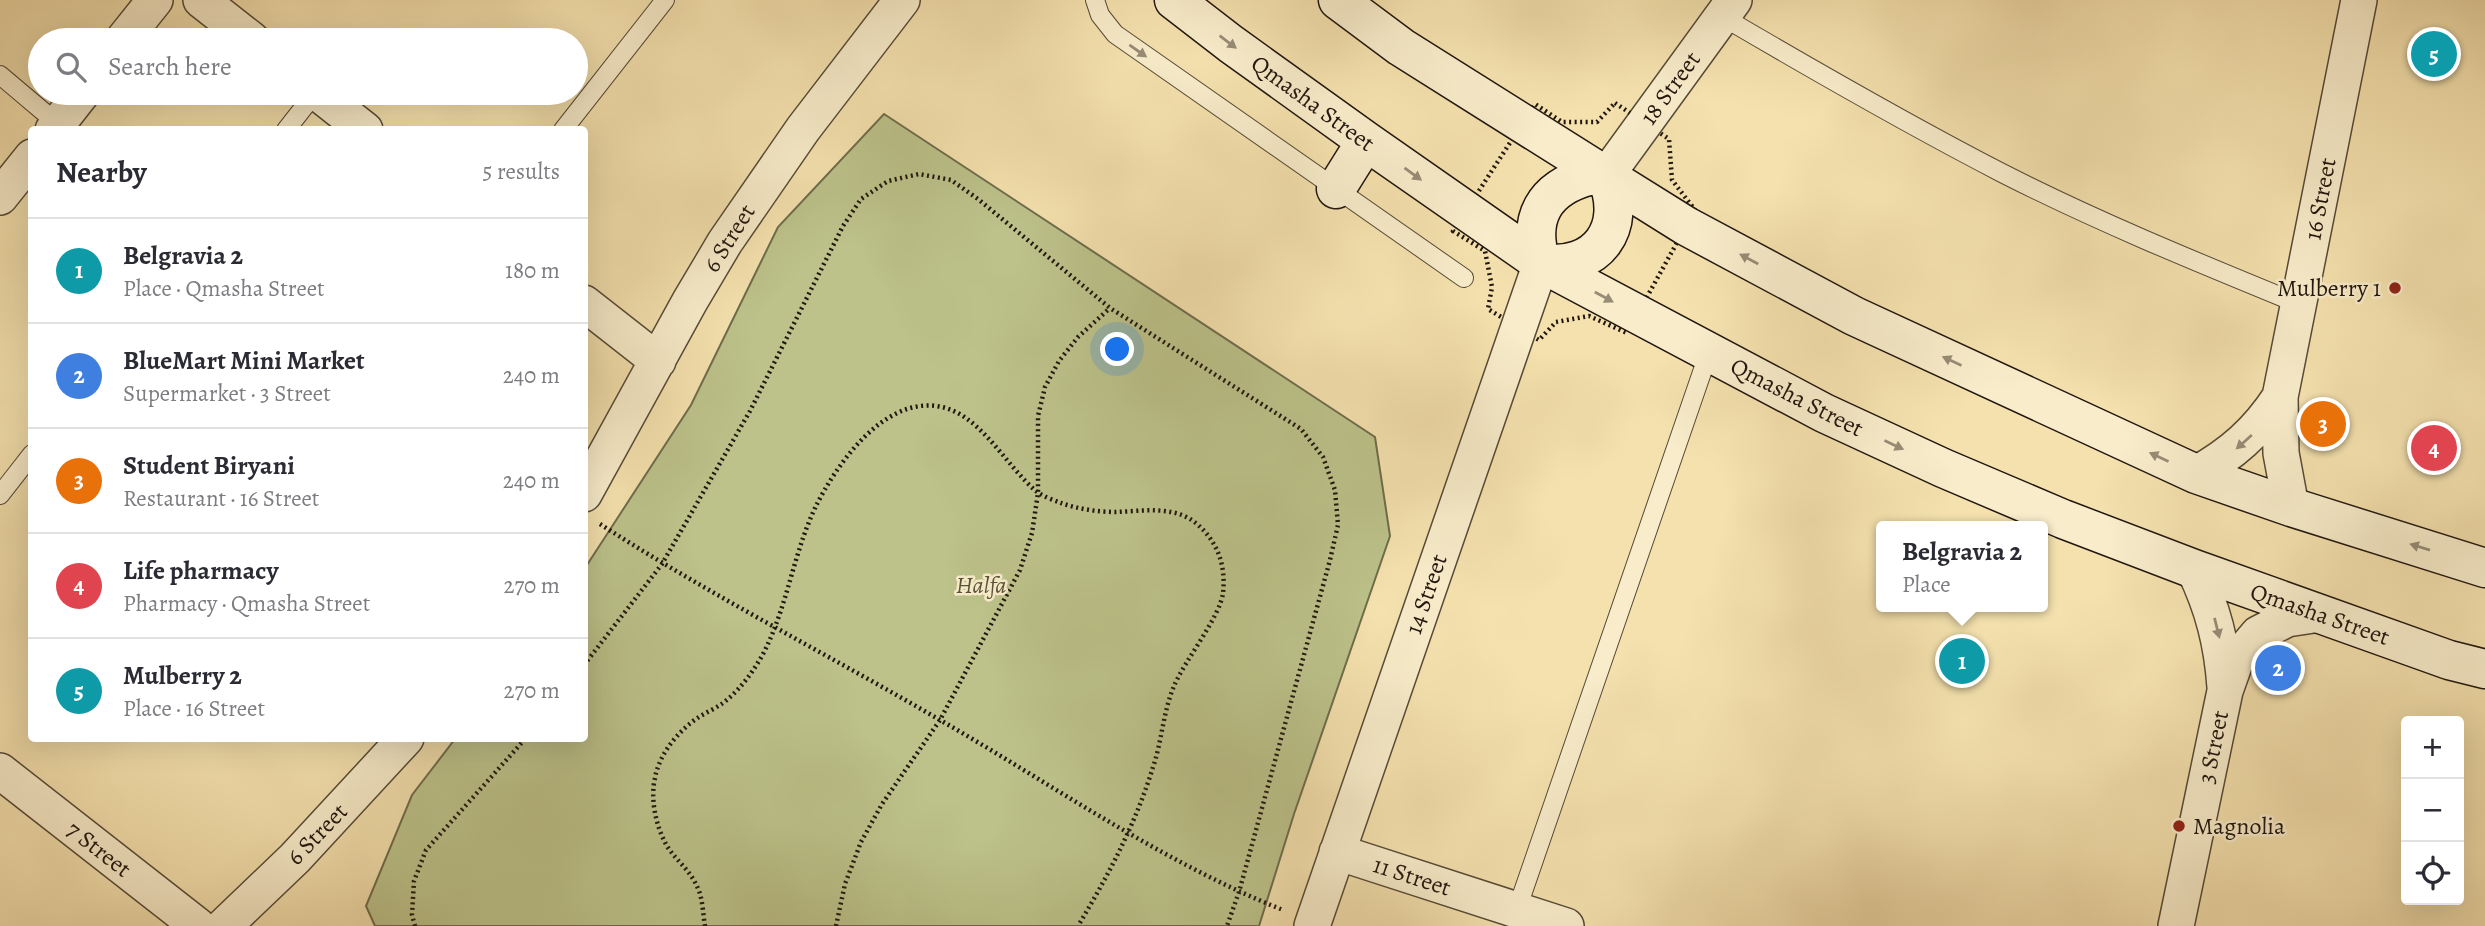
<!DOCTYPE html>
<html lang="en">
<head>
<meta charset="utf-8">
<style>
  :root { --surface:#fff; --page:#f2f2f3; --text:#2b2b33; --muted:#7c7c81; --line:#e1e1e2; --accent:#8f2418 }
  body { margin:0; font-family:Alegreya,serif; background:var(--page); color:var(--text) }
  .controls { position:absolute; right:21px; bottom:21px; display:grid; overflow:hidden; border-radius:7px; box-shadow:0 7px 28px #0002 }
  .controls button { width:63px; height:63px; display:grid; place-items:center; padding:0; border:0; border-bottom:2px solid var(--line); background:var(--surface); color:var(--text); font:35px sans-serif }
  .you { position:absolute; left:1118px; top:350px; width:24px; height:24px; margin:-18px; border:5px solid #fff; border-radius:50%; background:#1a73e8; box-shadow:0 0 0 10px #1a73e833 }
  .badge { display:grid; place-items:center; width:46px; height:46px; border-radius:50%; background:var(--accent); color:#fff; font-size:23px; font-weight:700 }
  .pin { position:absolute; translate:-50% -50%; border:4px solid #fff; box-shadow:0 2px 7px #0006 }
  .popup { position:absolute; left:1876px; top:521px; width:172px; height:91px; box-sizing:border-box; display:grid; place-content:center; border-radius:7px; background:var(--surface); filter:drop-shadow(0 2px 5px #0005); font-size:23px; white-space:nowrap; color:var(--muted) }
  .popup b { font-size:26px; color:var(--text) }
  .popup::after { content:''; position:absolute; left:50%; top:100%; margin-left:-14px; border:14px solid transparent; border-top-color:var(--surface) }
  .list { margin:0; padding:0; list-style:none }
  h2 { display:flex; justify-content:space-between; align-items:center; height:91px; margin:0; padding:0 28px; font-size:30px }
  h2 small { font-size:23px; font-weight:400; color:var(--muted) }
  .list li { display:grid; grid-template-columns:46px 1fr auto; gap:21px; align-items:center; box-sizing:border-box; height:105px; padding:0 28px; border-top:2px solid var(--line) }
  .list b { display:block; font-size:26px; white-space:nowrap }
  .list p { margin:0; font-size:23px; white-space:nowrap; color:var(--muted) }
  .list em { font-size:23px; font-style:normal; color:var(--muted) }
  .icon { flex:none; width:38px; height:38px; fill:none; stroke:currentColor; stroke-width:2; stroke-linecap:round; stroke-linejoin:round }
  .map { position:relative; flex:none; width:2485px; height:926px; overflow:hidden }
  .search { position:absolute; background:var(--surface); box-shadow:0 7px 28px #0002; left:28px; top:28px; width:560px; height:77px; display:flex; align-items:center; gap:18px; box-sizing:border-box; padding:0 24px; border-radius:38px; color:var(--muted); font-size:26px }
  .panel { position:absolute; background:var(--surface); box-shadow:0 7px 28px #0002; left:28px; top:126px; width:560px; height:616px; border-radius:7px }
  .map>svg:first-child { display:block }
  .green { fill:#bcc28a; stroke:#6e6c4c; stroke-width:2 }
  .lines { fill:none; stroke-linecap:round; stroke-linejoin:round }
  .lane-casing { stroke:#564a37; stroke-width:20 }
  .street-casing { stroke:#564a37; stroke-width:38 }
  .secondary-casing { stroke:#21170f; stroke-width:41 }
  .path { stroke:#21170f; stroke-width:4.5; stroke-dasharray:2 3.5; stroke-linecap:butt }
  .lane { stroke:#f8ecca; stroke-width:18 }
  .street { stroke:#f8ecca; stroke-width:35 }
  .secondary { stroke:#f8ecca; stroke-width:38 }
  .oneway { fill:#978c76 }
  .poi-dot { fill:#8f2418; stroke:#f8ecca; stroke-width:2.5 }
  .labels { text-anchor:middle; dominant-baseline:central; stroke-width:5; stroke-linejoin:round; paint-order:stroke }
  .street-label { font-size:24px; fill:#21170f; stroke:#f8ecca }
  .poi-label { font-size:24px; fill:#21170f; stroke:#f8ecca; text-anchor:end }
  .park-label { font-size:24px; font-style:italic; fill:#57533a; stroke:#f8ecca }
</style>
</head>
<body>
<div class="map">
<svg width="2485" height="926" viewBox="0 0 2485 926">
  <rect width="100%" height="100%" fill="#f4e1ae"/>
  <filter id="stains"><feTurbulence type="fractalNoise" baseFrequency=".00286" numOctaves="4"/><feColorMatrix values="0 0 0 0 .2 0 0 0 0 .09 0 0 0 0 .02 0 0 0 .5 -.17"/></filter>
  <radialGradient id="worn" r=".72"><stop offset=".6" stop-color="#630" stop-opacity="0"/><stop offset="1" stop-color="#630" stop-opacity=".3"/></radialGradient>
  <!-- green -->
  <path class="green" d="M884,114l491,323 15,99 -96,278 -35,112h-884l-9,-20 46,-111 43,-56 129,-1 1,-170 106,-163 87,-178z"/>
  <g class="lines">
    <!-- lane casing -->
    <g class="lane-casing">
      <path id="lane" d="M1095,0l5,15 15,19 349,244
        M1723,17c92,54 184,107 279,156 96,49 197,90 297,131
        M0,75l58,49
        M286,130l29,-37
        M563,130l102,-130
        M0,495l32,-41
        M1515,915l194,-563"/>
    </g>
    <!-- street casing -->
    <g class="street-casing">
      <path id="street" d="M201,0l51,40
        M123,40l32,-40
        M318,93l47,37
        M53,130l29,-37
        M1606,176l128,-176
        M0,197l32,-40
        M584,303l74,58
        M2196,474c36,-20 61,-42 84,-77
        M584,494l106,-193 35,-59 78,-113 99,-129
        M2291,507l-10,-54 -1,-56 79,-397
        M2194,569c19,39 28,75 31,118
        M0,771l198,155
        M1337,852l229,74
        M224,926l71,-68 111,-120
        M1312,926l229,-663
        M2176,926l49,-235 11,-31 22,-26 29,-15 33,-5"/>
    </g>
    <!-- secondary casing -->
    <g class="secondary-casing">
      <path id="secondary" d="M1174,0l57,44 135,97 175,122 283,150 119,55 120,51 131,50 255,91 36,9
        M1338,0l63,47 205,129 80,50 168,90 342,158 95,33 194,61
        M1589,176h17c23,52 -9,95 -65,87 -14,-45 3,-75 48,-87z
        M1336,189l30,-48"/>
    </g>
    <!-- path -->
    <path class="path" d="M1615,103l54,36 3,41 23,30 -68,123 -38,-17 -33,6 -17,18 -51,-31 4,-22 -7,-36 -32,-20 82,-127 27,18h35z
      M600,524c110,71 227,130 340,196 113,65 222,142 343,190
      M584,665l78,-101 88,-153 93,-185 18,-27 27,-18 31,-7 32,6 27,19 132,109 191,121 22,28 12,33 3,35 -8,35 -91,332 -12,34
      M415,926l-3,-11 2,-34 12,-31 100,-112
      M705,926c-2,-11 -2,-24 -6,-35 -8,-21 -22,-29 -32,-45 -11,-19 -17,-47 -12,-68 4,-24 24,-48 44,-61 8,-5 17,-9 24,-14 17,-13 30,-31 40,-49 24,-46 30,-99 52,-146 21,-43 67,-109 121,-102 43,5 69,59 100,85 6,5 17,9 25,12 17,6 37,9 55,9 27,-1 59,-7 81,12 21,18 29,42 26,69 -3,24 -38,67 -49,93 -11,26 -12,55 -21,81 -17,56 -45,109 -75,159
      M836,926l9,-42 16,-42 21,-38 58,-84 80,-150 12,-37 6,-40v-77l7,-29 14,-26 19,-24 32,-29"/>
    <!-- lane -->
    <use href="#lane" class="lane"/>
    <!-- street -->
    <use href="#street" class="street"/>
    <!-- secondary -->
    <use href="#secondary" class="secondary"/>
  </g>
  <!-- one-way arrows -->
  <defs><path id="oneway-solid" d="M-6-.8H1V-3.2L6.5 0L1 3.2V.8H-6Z" transform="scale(1.75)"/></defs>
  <g class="oneway">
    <use href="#oneway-solid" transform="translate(1228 42) rotate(37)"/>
    <use href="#oneway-solid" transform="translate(1138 51) rotate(35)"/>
    <use href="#oneway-solid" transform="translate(1413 174) rotate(36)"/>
    <use href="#oneway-solid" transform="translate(1749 259) rotate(-152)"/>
    <use href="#oneway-solid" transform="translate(1604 297) rotate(29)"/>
    <use href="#oneway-solid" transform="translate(1952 361) rotate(-155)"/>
    <use href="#oneway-solid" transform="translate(2244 442) rotate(138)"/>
    <use href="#oneway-solid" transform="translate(1894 445) rotate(25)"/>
    <use href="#oneway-solid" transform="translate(2159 457) rotate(-155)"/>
    <use href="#oneway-solid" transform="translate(2420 547) rotate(-163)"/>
    <use href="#oneway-solid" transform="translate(2217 628) rotate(76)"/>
  </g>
  <!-- markers -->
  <g class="poi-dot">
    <circle cx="2395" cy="288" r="7"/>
    <circle cx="2179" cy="826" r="7"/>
  </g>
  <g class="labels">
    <!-- street labels -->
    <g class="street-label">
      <text transform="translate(1670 88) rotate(-54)">18 Street</text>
      <text transform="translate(1313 103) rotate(36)">Qmasha Street</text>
      <text transform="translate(2320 199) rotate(-79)">16 Street</text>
      <text transform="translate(729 238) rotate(-58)">6 Street</text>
      <text transform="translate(1797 397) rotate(27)">Qmasha Street</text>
      <text transform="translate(1426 594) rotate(-71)">14 Street</text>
      <text transform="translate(2320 614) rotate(19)">Qmasha Street</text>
      <text transform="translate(2213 747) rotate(-78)">3 Street</text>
      <text transform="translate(317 834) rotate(-46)">6 Street</text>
      <text transform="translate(99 849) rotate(38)">7 Street</text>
      <text transform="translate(1412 876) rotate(18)">11 Street</text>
    </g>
    <!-- poi labels -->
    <g class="poi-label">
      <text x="2381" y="288">Mulberry 1</text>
      <text x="2193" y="826" text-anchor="start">Magnolia</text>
    </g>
    <!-- park labels -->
    <g class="park-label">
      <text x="981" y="585">Halfa</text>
    </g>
  </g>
  <rect width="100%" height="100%" filter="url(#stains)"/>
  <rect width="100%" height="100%" fill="url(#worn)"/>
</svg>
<div class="controls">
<button>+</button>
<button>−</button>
<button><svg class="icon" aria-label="locate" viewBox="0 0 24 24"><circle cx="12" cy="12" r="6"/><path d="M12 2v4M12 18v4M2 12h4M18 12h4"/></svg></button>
</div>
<div class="you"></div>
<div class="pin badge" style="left:1962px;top:661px;background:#0f9aa8">1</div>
<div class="popup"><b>Belgravia 2</b>Place</div>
<div class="pin badge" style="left:2278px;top:668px;background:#3f7fe0">2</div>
<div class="pin badge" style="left:2323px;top:424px;background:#e8710a">3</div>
<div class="pin badge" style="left:2434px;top:448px;background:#e0444e">4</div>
<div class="pin badge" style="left:2434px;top:54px;background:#0f9aa8">5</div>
<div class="search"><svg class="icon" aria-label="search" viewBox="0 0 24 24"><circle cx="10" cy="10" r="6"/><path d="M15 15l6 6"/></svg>Search here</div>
<section class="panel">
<h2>Nearby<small>5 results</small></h2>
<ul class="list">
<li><span class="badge" style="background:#0f9aa8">1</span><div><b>Belgravia 2</b><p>Place · Qmasha Street</p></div><em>180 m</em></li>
<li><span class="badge" style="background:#3f7fe0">2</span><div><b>BlueMart Mini Market</b><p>Supermarket · 3 Street</p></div><em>240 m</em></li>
<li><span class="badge" style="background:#e8710a">3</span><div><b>Student Biryani</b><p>Restaurant · 16 Street</p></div><em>240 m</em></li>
<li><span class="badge" style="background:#e0444e">4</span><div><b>Life pharmacy</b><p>Pharmacy · Qmasha Street</p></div><em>270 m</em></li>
<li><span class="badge" style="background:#0f9aa8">5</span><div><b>Mulberry 2</b><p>Place · 16 Street</p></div><em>270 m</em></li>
</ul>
</section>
</div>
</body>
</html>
